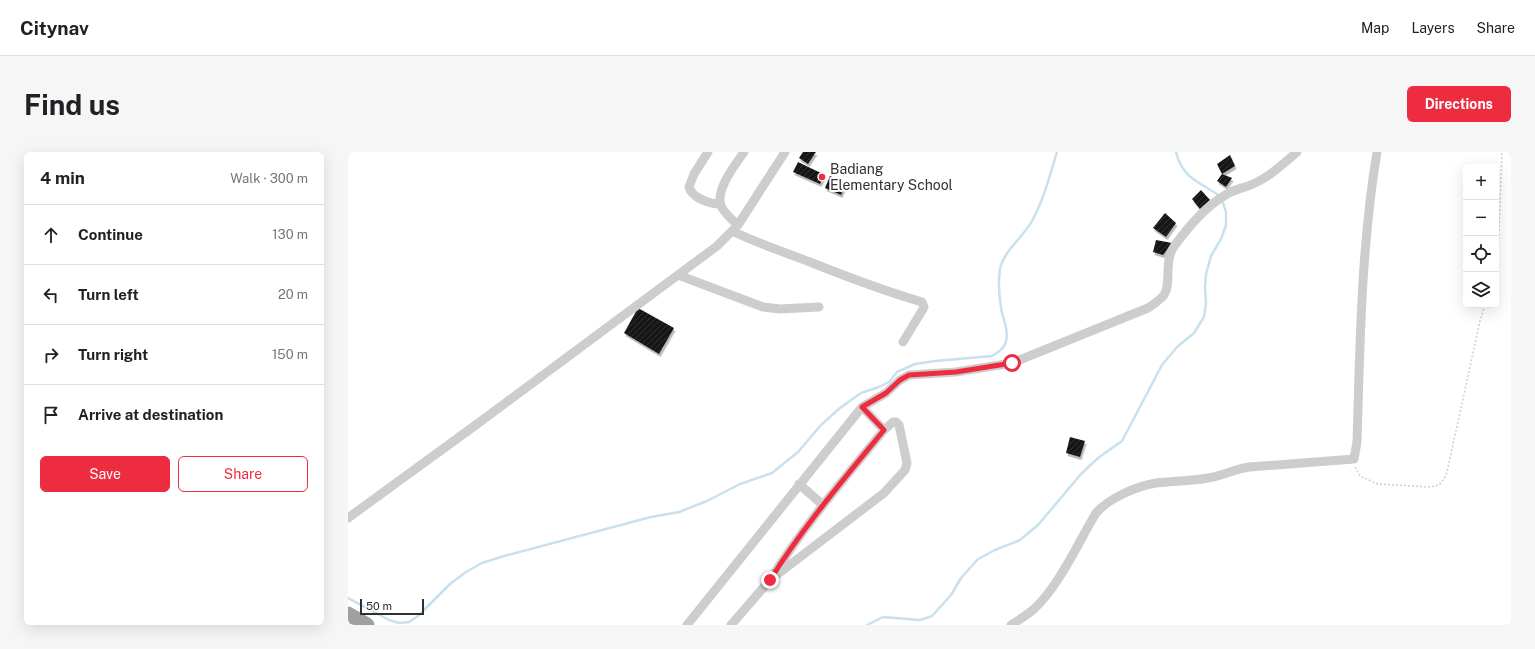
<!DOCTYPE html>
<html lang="en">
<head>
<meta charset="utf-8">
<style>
  :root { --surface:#fff; --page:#f6f6f6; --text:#202124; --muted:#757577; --line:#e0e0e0; --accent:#ed2c3f }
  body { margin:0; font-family:"Public Sans",sans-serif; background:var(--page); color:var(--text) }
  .controls { position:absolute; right:12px; top:12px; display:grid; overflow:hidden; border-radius:6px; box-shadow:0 4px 16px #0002 }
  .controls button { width:36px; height:36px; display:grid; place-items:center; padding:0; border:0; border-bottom:1px solid var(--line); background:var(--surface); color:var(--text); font:20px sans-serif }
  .scale { position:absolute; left:12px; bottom:10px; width:64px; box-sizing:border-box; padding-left:4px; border:2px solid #303030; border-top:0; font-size:11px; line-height:14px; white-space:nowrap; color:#303030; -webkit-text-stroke:3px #fff; paint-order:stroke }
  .stop { position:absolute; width:12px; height:12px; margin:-9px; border:3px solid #ed2c3f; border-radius:50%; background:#fff }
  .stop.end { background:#ed2c3f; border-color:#fff; box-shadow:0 1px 4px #0008 }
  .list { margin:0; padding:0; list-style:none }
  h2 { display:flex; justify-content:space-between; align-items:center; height:52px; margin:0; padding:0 16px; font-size:17px }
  h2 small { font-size:13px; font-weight:400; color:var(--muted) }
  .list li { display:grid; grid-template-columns:26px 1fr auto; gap:12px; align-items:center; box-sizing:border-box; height:60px; padding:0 16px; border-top:1px solid var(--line) }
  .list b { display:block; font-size:15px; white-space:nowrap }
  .list em { font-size:13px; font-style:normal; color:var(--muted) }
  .actions { display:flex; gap:8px; padding:12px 16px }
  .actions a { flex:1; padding:9px 0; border:1px solid var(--accent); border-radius:6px; text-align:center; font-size:14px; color:var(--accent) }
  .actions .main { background:var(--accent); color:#fff }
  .icon { flex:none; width:22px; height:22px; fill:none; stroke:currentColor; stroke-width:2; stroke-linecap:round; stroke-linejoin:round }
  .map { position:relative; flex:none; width:1163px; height:473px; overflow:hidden; border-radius:6px }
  header { display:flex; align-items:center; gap:24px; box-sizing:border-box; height:56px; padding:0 20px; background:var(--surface); border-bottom:1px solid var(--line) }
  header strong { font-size:19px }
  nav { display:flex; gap:22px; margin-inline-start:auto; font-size:14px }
  .intro { display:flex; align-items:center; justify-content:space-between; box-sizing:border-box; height:96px; padding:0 24px }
  h1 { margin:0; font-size:28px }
  .button { padding:10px 18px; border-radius:6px; background:var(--accent); color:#fff; font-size:14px; font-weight:700 }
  main { display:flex; gap:24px; padding:0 24px }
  aside { flex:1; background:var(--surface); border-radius:6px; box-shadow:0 4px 16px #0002 }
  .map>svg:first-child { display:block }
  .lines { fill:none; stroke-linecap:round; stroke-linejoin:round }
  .stream { stroke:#c9e1ee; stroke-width:2.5 }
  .building { fill:url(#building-hatch); filter:url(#shadow) }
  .path { stroke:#cdcdcd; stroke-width:1.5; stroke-dasharray:2 2; stroke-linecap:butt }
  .minor { stroke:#cdcdcd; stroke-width:9 }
  .trunk { stroke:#a0a0a0; stroke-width:15 }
  .route { stroke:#ed2c3f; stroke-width:5 }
  .poi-dot { fill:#ed2c3f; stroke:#fff; stroke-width:1.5 }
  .labels { text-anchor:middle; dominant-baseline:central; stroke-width:4; stroke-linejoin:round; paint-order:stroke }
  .poi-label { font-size:14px; fill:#303030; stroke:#fff; text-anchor:start }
</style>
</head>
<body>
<header>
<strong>Citynav</strong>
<nav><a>Map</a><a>Layers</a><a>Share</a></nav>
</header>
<div class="intro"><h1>Find us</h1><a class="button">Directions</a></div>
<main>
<aside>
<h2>4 min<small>Walk · 300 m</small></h2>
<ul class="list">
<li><svg class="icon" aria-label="ahead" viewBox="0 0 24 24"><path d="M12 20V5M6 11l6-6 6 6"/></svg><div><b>Continue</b></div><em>130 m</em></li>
<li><svg class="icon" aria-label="left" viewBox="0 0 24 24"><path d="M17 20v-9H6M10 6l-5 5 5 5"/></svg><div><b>Turn left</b></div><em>20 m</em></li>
<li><svg class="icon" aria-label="right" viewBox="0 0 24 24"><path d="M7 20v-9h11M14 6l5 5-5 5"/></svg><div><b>Turn right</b></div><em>150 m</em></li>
<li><svg class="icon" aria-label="arrive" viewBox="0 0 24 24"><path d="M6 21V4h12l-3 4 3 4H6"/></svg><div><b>Arrive at destination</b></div></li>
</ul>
<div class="actions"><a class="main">Save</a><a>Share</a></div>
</aside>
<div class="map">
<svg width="1163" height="473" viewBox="0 0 1163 473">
  <defs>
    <pattern id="building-hatch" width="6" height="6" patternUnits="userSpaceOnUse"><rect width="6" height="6" fill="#171717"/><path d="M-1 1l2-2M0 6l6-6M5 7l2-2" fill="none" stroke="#303030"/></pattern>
    <filter id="shadow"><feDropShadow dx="1.5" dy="3" stdDeviation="0" flood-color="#0004"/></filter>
  </defs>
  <rect width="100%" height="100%" fill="#fff"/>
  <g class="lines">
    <!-- stream -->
    <path class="stream" d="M828,0c6,25 21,29 41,42
      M0,446l41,22 10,3 10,-1 9,-6 32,-32 16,-12 16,-9 22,-7 147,-39 28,-5 28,-11 33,-17 32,-11 26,-21 23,-27 19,-17 21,-15 18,-6 10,-5 8,-10 18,-8 20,-3 57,-5c5,-3 11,-6 13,-12 5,-11 -2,-25 -4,-36 -2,-13 -3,-27 -1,-39 3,-17 24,-33 32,-48 12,-22 18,-46 25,-69
      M519,473l16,-8 37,3 12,-4 19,-21 10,-17 17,-19 17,-9 25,-10 18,-15 43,-51 17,-16 24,-17 40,-76 15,-18 17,-14 10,-16 2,-14 -1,-16 1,-13 5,-18 10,-17 5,-14v-13l-4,-12"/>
  </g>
  <!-- building -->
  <path class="building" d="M455,0h13l-8,12 -9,-6z
    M882,3l5,11 -13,8 -5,-10z
    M450,10l27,13 -5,9 -27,-12z
    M874,22l10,4 -6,9 -9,-6z
    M482,24l16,7 -5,12 -16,-7z
    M853,38l9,10 -10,9 -8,-10z
    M817,61l11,10 -10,14 -13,-9z
    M808,88l16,3 -9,12 -10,-3z
    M290,156l36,20 -15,26 -35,-21z
    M722,285l15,4 -5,16 -14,-4z"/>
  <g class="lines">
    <!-- path -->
    <path class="path" d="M1148,115l2,-9 4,-106
      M1007,315l5,9 18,8 52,3 9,-2 5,-6 3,-7 33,-151 5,-16"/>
    <!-- minor -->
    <path class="minor" d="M360,0l-14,22 -5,13c3,11 21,17 31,17
      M390,73l47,-73
      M384,79c27,13 55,22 83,33 35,14 70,27 107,38l2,5 -1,2 -20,33
      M330,123l85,32 17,2 39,-2
      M514,255l22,23
      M451,332l24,21
      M0,366l125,-91 244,-181 21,-21c-7,-6 -13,-11 -17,-19 -6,-16 14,-41 23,-54
      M339,473l175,-218 24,-14 14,-13 9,-5 47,-3 56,-9 136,-55c6,-4 12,-8 16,-13 8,-12 -1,-34 11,-50 15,-20 31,-39 52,-51 8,-5 17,-6 26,-10 16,-7 30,-20 44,-32
      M383,473l39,-45 114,-87 21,-23 2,-7 -8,-38 -3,-3h-3l-9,8c-40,49 -81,97 -114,150
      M663,473c8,-5 16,-10 23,-16 25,-23 44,-66 62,-96 13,-15 41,-27 60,-30 17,-2 35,-2 52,-5 14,-2 27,-9 41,-11l105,-8 3,-17c3,-97 4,-194 20,-290"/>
    <!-- trunk -->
    <path class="trunk" d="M0,462l19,11"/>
  </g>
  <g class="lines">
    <!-- route -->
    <path class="route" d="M422,428c33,-53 74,-101 114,-150l-22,-23 24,-14 14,-13 9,-5 47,-3 56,-9"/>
  </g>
  <!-- markers -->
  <circle class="poi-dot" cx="474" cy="25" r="4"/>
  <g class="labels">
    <!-- poi labels -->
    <g class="poi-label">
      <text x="482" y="17">Badiang<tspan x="482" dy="16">Elementary School</tspan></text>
    </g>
  </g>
</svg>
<div class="controls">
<button>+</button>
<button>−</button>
<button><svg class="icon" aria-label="locate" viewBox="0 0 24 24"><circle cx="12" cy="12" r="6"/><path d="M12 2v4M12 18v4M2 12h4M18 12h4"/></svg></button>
<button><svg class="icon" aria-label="layers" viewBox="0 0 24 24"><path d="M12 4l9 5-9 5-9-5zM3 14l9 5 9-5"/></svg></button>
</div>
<div class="scale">50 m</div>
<div class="stop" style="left:664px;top:211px"></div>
<div class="stop end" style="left:422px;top:428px"></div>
</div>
</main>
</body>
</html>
